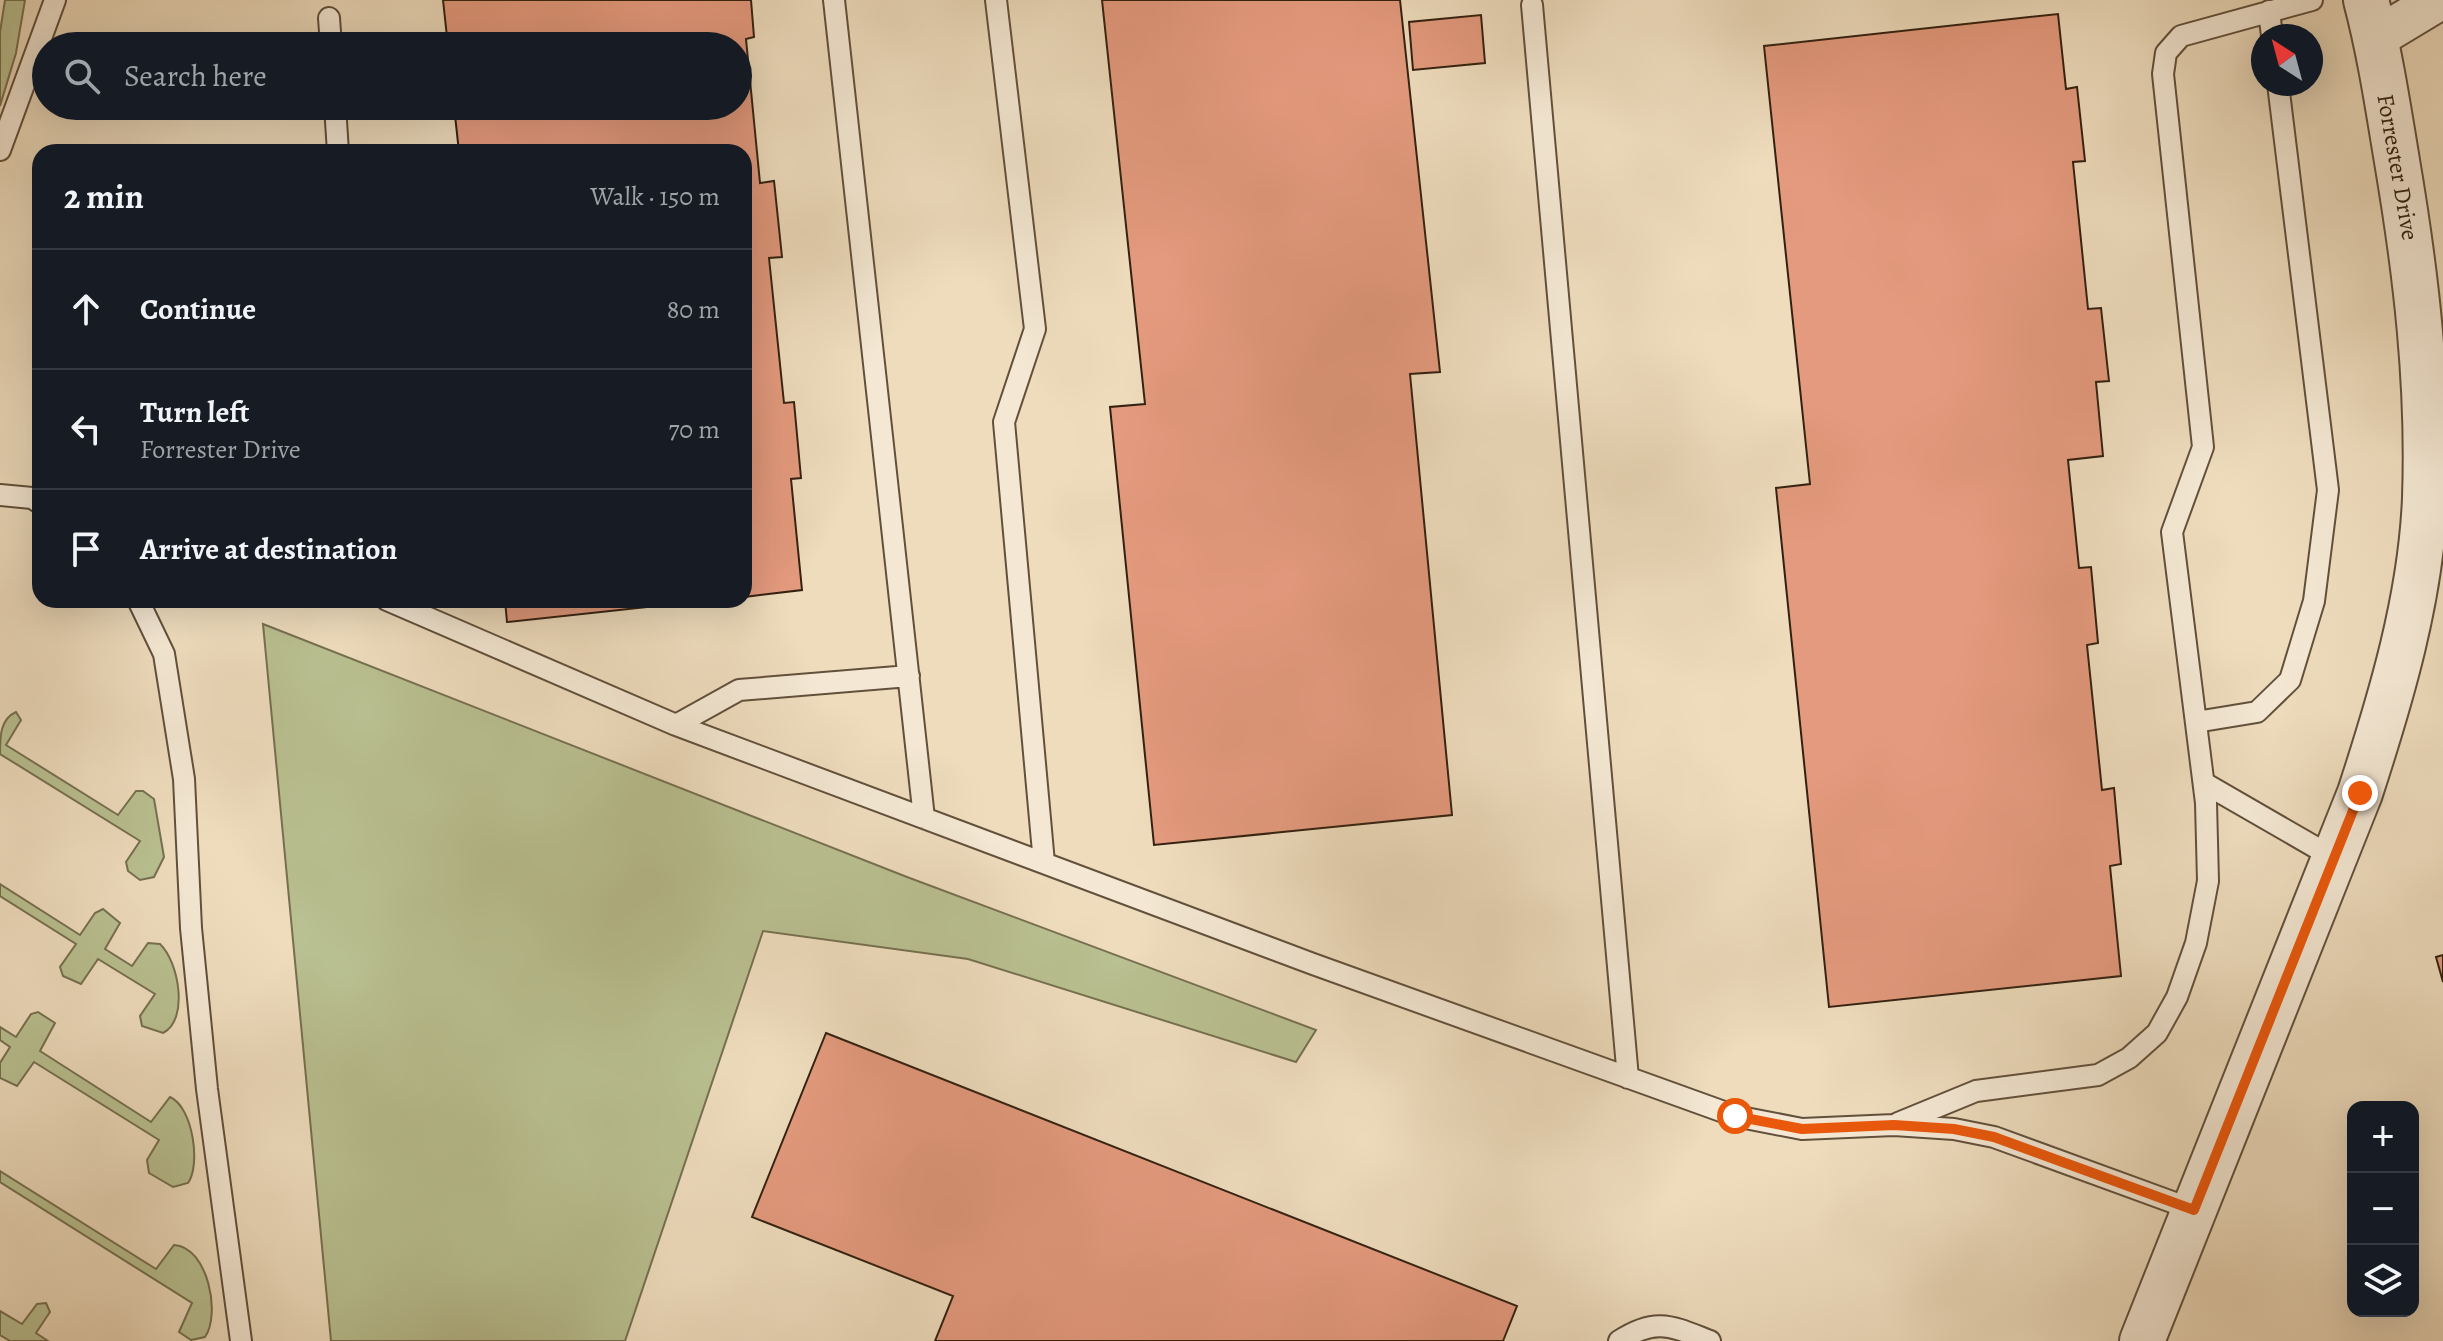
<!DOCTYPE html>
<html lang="en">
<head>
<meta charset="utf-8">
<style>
  :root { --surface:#171b24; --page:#242831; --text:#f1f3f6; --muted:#9ea1a6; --line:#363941 }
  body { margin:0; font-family:Alegreya,serif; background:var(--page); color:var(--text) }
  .controls { position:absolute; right:24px; bottom:24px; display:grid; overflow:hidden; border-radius:16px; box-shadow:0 8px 32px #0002 }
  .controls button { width:72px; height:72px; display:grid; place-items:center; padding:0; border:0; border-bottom:2px solid var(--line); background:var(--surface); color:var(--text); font:40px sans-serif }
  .compass { position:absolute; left:2251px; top:24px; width:72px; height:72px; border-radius:50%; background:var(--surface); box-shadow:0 8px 32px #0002; rotate:324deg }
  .stop { position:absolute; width:24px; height:24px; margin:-18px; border:6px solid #ea580c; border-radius:50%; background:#fff }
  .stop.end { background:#ea580c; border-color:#fff; box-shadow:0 2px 8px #0008 }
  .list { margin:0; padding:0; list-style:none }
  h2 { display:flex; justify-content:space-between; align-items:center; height:104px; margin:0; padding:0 32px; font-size:34px }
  h2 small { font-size:26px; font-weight:400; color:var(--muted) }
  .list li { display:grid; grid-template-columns:52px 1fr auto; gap:24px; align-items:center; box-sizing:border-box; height:120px; padding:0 32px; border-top:2px solid var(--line) }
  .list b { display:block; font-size:30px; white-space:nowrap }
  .list p { margin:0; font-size:26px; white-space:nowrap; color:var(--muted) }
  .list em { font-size:26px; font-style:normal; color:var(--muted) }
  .icon { flex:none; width:44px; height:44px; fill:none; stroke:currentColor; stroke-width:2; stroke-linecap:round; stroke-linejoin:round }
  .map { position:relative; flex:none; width:2443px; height:1341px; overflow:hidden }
  .search { position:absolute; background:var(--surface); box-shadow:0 8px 32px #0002; left:32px; top:32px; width:720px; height:88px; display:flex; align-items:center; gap:20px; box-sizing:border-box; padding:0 28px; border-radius:44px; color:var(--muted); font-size:30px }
  .panel { position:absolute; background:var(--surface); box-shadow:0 8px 32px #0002; left:32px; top:144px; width:720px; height:464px; border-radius:24px }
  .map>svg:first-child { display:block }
  .green { fill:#b9c091; stroke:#767050; stroke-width:2 }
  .building { fill:#e49a7e; stroke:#332110; stroke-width:2 }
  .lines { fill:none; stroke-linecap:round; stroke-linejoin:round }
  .service-casing { stroke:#62503b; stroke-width:24 }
  .minor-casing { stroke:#62503b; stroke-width:44 }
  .tertiary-casing { stroke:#62503b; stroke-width:48 }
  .service { stroke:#f4e8d4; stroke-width:20 }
  .minor { stroke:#f4e8d4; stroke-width:40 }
  .tertiary { stroke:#f4e8d4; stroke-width:44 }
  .route { stroke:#ea580c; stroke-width:10 }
  .labels { text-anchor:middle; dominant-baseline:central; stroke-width:7; stroke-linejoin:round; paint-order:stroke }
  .street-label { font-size:24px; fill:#332110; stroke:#f4e8d4 }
</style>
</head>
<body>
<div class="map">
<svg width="2443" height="1341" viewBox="0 0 2443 1341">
  <rect width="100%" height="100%" fill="#eedcbd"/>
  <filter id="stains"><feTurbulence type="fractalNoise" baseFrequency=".0025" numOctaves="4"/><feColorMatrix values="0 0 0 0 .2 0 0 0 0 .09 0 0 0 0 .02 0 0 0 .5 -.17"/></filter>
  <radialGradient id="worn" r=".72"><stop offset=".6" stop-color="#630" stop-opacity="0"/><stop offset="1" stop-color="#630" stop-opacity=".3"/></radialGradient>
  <!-- green -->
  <path class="green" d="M5,0h20l-9,53 -16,53v-74z
    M263,624l644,253 409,153 -20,32 -328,-103 -205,-28 -138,410h-294z
    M16,712l5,8 -15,25 112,70 18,-24h7l11,8 10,58 -10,20 -14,3 -12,-9 -2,-9 14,-21 -140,-87c0,-17 0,-35 16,-42z
    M0,884l80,51 15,-22 8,-4 17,14 -15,26 27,17 16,-23 12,1c19,18 29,76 3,89l-21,-7 -2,-10 15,-22 -57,-35 -17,25 -18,-8 -3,-9 16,-23 -76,-48z
    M38,1012l17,11 -15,28 111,71 19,-25c23,10 31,68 18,86l-15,4 -24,-14 -2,-13 12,-20 -125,-78 -17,24 -17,-8v-15l10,-16 -10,-7v-13l16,10 15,-23z
    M0,1171l156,98 18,-24c34,2 47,69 31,92l-14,3 -12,-8 13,-29 -192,-121z
    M46,1303l4,9 -14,21 12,8h-38l-10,-6v-24l22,13 15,-20z"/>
  <!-- building -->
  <path class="building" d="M443,0h308l3,37 -8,2 14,144 14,-2 8,76 -13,1 15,145 10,-1 7,76 -10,1 11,111 -58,7v-445h-285l-5,-46h284v-60h-290z
    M1102,0h298l40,372 -30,2 42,441 -298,30 -44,-438 35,-3z
    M2058,14l8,75 11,-2 8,74 -12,1 15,147 13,-1 8,73 -13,1 7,74 -35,4 11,108 12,-1 7,76 -11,2 15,145 12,-2 7,76 -11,2 11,110 -292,31 -53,-519 34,-4 -46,-438z
    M1481,15l4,48 -72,7 -4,-48z
    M505,600h207l-205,22z
    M2443,955v27l-7,-25z
    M826,1033l691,273 -14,35h-568l18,-45 -201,-79z"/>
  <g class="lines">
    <!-- service casing -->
    <g class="service-casing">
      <path id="service" d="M834,0l90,818
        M996,0l39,329 -31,93 40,441
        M1532,5l96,1073
        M2269,11l3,25
        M329,18l2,28
        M335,106l3,46
        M0,150l55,-150
        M0,495l32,3 8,5
        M138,600l26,54 20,125 7,149 16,161 34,252
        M387,600l289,125 637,239 422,152 67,13 92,-4 60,4 40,8 200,73
        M2196,722l61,-10 33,-32 24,-79 14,-111 -50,-406
        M676,725l63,-35 170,-14
        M2204,783l130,75
        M1898,1123l78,-32 122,-16 31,-17 28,-25 20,-36 19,-54 12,-62 -2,-78 -34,-271 31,-85 -40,-373 3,-21 15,-17 131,-36
        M1619,1341c37,-24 52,-15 91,0"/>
    </g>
    <!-- minor casing -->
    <g class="minor-casing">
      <path id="minor" d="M2376,38l63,-38"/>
    </g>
    <!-- tertiary casing -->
    <g class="tertiary-casing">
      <path id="tertiary" d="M2142,1341l218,-548c31,-95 61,-195 65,-295 4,-115 -9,-225 -28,-337 -9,-54 -17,-108 -31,-161"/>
    </g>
    <!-- service -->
    <use href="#service" class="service"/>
    <!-- minor -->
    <use href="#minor" class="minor"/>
    <!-- tertiary -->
    <use href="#tertiary" class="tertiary"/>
  </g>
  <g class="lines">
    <!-- route -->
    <path class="route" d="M1735,1116l67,13 92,-4 60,4 40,8 200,73 166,-417"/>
  </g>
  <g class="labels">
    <!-- street labels -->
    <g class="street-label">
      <text transform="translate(2398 167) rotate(80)">Forrester Drive</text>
    </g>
  </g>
  <rect width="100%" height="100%" filter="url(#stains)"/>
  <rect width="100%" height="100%" fill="url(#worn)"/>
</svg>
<div class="controls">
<button>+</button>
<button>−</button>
<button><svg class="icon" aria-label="layers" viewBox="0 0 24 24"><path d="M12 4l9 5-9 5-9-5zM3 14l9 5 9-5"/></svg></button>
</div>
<svg class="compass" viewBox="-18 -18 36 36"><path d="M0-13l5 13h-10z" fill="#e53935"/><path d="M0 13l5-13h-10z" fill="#9ea1a6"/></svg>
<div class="stop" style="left:1735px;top:1116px"></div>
<div class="stop end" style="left:2360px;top:793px"></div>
<div class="search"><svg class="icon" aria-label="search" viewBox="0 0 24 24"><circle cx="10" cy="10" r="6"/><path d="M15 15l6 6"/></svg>Search here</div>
<section class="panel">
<h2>2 min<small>Walk · 150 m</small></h2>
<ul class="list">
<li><svg class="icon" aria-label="ahead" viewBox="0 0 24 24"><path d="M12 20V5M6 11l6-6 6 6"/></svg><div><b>Continue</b></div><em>80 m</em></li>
<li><svg class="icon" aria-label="left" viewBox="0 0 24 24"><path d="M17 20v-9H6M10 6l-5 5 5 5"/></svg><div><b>Turn left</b><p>Forrester Drive</p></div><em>70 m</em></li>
<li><svg class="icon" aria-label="arrive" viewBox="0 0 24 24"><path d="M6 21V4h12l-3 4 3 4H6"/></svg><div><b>Arrive at destination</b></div></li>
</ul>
</section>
</div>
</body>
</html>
